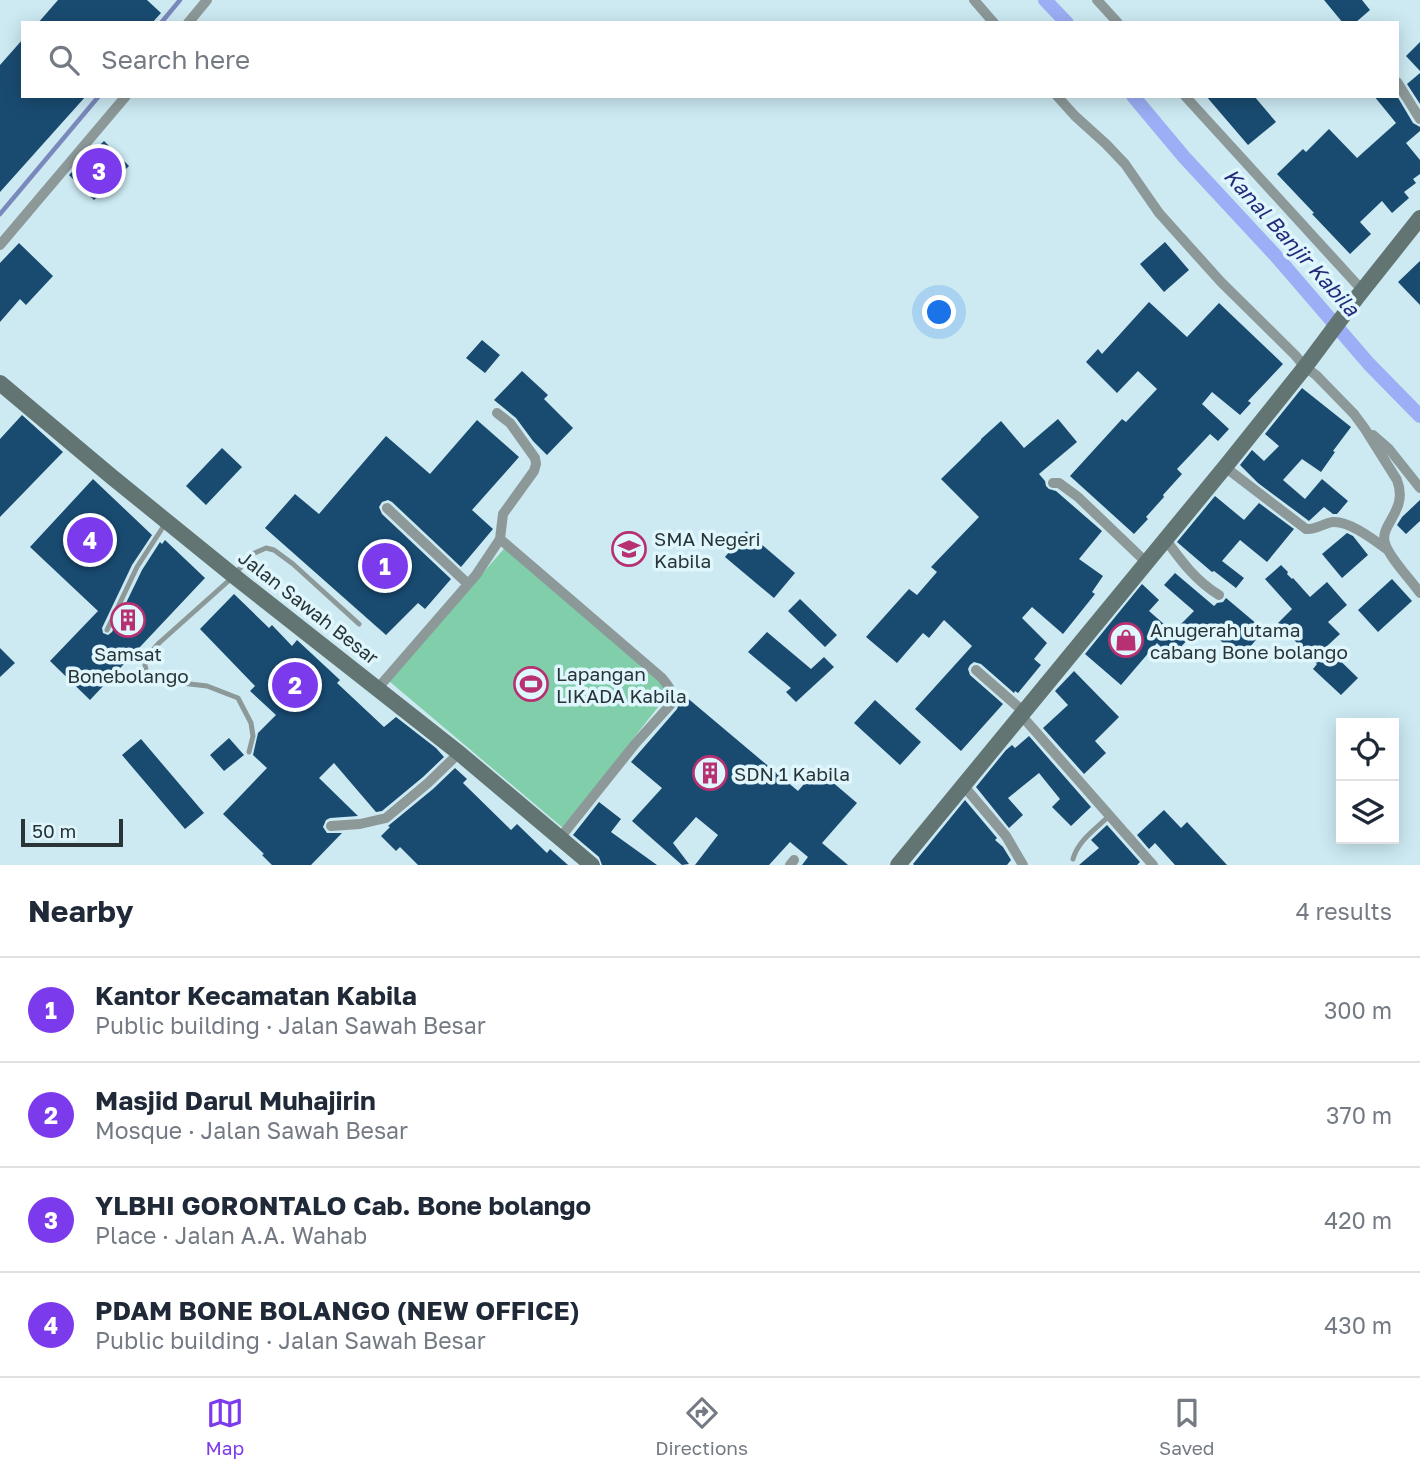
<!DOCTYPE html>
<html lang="en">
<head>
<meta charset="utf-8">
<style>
  :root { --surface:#fff; --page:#f2f2f3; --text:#1f2937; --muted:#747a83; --line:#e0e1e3; --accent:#7c3aed }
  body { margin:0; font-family:"Golos Text",sans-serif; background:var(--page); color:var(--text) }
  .controls { position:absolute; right:21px; bottom:21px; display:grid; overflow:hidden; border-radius:0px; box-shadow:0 4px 18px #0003 }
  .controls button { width:63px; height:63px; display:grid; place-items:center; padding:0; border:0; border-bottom:2px solid var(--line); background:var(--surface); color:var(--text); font:35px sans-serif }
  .scale { position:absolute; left:21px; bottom:18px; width:102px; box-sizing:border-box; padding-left:7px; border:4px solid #293437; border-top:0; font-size:19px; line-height:24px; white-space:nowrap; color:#293437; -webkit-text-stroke:5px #dff6fd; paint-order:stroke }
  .you { position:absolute; left:940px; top:313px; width:24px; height:24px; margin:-18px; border:5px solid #fff; border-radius:50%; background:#1a73e8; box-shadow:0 0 0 10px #1a73e833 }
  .badge { display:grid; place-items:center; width:46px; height:46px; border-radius:50%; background:var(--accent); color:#fff; font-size:23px; font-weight:700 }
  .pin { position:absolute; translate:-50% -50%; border:4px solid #fff; box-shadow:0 2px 7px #0006 }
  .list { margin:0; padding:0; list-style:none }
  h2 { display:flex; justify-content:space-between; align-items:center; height:91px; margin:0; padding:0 28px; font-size:30px }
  h2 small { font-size:23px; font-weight:400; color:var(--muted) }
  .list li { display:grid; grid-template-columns:46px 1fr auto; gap:21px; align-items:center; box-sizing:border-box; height:105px; padding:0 28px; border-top:2px solid var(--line) }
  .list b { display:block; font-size:26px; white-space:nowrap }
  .list p { margin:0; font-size:23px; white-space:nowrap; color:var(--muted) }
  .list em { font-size:23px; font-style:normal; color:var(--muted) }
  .icon { flex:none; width:38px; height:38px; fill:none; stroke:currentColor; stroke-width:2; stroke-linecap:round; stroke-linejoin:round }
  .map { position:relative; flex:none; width:1420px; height:865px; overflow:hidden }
  .search { position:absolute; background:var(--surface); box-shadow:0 4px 18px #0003; left:21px; right:21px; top:21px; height:77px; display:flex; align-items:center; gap:18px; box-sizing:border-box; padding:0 24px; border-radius:0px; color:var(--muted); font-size:26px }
  .sheet { height:511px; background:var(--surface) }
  nav { display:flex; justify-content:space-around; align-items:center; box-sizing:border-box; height:98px; border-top:2px solid var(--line); background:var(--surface); font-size:19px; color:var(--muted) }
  nav a { display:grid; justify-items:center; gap:4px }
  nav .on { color:var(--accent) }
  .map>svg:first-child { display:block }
  .green { fill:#81ceaa }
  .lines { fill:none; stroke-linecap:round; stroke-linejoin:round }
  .stream { stroke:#7a89bc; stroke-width:4.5 }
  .canal { stroke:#9caef5; stroke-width:14 }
  .building { fill:#194b71 }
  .service { stroke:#8c9998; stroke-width:5 }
  .minor { stroke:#8c9998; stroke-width:10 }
  .secondary { stroke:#627573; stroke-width:16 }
  .labels { text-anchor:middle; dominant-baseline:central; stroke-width:7; stroke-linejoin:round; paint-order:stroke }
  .poi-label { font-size:19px; fill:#293437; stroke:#dff6fd; text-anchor:start }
  .street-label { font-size:19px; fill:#293437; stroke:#dff6fd }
  .water-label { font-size:21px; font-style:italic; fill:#232a79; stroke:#dff6fd }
</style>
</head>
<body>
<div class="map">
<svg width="1420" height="865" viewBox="0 0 1420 865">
  <rect width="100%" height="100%" fill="#cdeaf3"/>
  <!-- green -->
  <path class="green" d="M509,543l164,145 -110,140 -174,-147z"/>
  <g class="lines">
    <!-- stream -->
    <path class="stream" d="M161,23l19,-23
      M0,214l99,-118"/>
    <!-- canal -->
    <path class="canal" d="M1045,0l22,23
      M1133,96l51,61 92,99 93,108 51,52"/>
  </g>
  <!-- building -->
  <path class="building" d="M58,0h89l14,13 -9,10h-114z
    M1324,0h38l8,10 -15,13h-12z
    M23,39v57h63l-86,96v-127z
    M1420,42v29l-14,-15z
    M1420,73v31l-13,-20z
    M1206,96h48l22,26 -28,23z
    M1374,96h23l16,27 7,4v4l-14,12 14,17v14l-7,5 3,4 -12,9 5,6 -17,15 -10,-12 -22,21 11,12 -21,20 -38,-40 2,-1 -37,-39 26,-25 3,3 23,-23 28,29 39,-35z
    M104,141l25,25 -35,34 -25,-25z
    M1165,242l24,28 -25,22 -24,-28z
    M19,243l34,33 -27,29 -6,-6 -20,23v-59z
    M1420,261v44l-22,-23z
    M1149,302l38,35 32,-34 64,61 -35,37 3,2 -11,12 -28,-23 -10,12 27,25 -11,12 -8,-7 -33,35 5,5 -19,21 1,2 -18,20 2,2 -14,15 -64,-58 52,-57 4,3 31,-33 -19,-18 -21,22 -31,-31 12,-13 4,5z
    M482,340l18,15 -15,18 -19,-15z
    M522,371l26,24 -4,4 29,29 -26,27 -14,-14 -17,-23 -22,-18z
    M1302,388l49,39 -18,24 2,1 -14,20 -19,-13 -19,21 22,19 17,-20 26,22 -11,13h-4l-9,-7 -15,14 -51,-38 -18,-18 12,-15 12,11 15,-15 -14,-12z
    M22,415l41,37 -63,65v-78z
    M1058,419l19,23 -38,32 6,7 1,5 3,3 7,2 46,40 -23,28 24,17 -11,16 3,2 -32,40 -31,-27 -10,11 25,25 -13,16 7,6 -23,28 -3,-2 -1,2 -33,-29 -7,-2 -4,3 -2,4 2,6 33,29 -42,47 -46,-42 57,-63 -28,-26 -15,18 -6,-5 -26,30 -31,-26 43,-48 8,6 20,-23 -6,-5 48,-50 -38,-38 40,-39v-1l20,-18 23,27z
    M477,420l42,37 -47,53 21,19 -32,38 -69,-65 -4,-2 -6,2 -3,5 3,7 69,65 -26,30 -7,-6 -32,32 -121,-107 30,-34 24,20 67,-78 44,38z
    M222,448l20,19 -36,38 -20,-19z
    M93,479l59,56 -20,30 -30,63 1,5 5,2 4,-3 30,-62 18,-28 2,2 3,-4 40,38 -115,122 -40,-39 48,-50 -68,-64z
    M1215,496l29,24 15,-17 35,26 -27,33 -27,-22 -18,21 22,17 -8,10 -22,-17 -2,1 -35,-30z
    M1420,500v21l-14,13 -9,-9 5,-8z
    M746,531l49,42 -21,25 -49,-41z
    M1347,533l6,3 15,19 -26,23 -20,-24z
    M1281,565l7,7 -1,2 5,5 1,-1 17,19 17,-15 20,23 -19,17 12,12 -14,13 32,31 -17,17 -28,-26 4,-5 -39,-41 14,-14 -27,-30z
    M1175,573l39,33 3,-3 6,-1 3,-4 38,32 -23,28 -39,-33 -31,32 -14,-14 -36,42 -36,-31 57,-70 17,16 -10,11 24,21 21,-21 -30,-26z
    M1392,579l20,22 -34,31 -20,-22z
    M234,594l35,34 3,-3 20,21 5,-6 43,40 -3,3 47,44 12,-10 40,31 8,9 -21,20 -41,34 -6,1 -42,-49 -15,15 39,38 -28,2 -4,2 -3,7 4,6h15l-31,32h-39l-10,-10 2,-1 -41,-40 44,-46 -14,-13 5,-22 18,-18 -26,-24 5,-5 -55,-57z
    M800,599l37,36 -12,12 -37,-36z
    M767,632l44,37 13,-12 10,10 -38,35 -10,-10 5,-4 -43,-36z
    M0,648l15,15 -15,14z
    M1074,671l45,46 -24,24 11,12 -22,21 -41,-46 25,-23 -13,-14z
    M685,696l113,95 19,-22 40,34 -35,40 26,22h-46l6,-8 -18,-15 -21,23h-74l23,-30 -22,-18 -23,26 16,21 -7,1 -50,-44 30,-33 -31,-26 46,-53 3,-8z
    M875,700l46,42 -21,23 -46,-42z
    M1029,736l62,71 -20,19 -19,-19 8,-8 -21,-26 -31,25 15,17 -14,13 -33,-41 30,-37 6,-5 3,3z
    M229,738l15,17 -20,16 -14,-16z
    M141,739l63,74 -19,16 -63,-74z
    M455,768l12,11 -4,4 48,47 6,-6 30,29 3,-4 18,16h-150l-18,-18 -4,4 -15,-15 9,-9 -2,-1 45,-37z
    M965,800l32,38 -2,2 8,7 8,13 -4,5h-93l-1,-1z
    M599,802l22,17 -10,13 46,33h-55l-3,-8 -26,-22z
    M1164,810l17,18 6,-6 40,43h-52l-20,-22 -6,6 -12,-14z
    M1107,825l33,37 -3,3h-58l20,-17 -8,-8z"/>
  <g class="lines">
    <!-- service -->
    <path class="service" d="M107,630l30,-63 28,-43
      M249,752l4,-16 -2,-13 -13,-25 -31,-12 -43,-5 -13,-2 -4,-5 -2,-9 2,-8 12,-14 75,-67 16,-21 16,-7 8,2 19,14 66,60
      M1073,859c5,-19 24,-31 37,-44"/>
    <!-- minor -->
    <path class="minor" d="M974,0l20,23
      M1097,0l21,23
      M188,23l19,-23
      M1397,82l23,37
      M1057,96l18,20 31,28 19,20 34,49 62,69 74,73 10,12 11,8 38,39 11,15 32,51c12,31 -18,44 -12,63 3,13 26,37 35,50
      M1185,96l178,195
      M0,245l126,-149
      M1373,435l16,14 31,39
      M1225,467l81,62c11,1 17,-6 27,-7 17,-1 41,18 55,28
      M1053,483h6l19,14 69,66
      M387,508l81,76
      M500,539l162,139c7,9 13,15 9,26l-36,40 -75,94
      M1166,540c16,22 30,41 53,55
      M976,670l48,42
      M378,688l98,-113 24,-36 3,-25 31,-43 2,-7 -1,-6 -25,-35 -13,-10
      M1021,715l132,150
      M963,785l43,51 17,29
      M331,826l29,-2 26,-6 42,-35 31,-30
      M790,865l4,-5"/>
    <!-- secondary -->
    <path class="secondary" d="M0,383l112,94 122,99 225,177 133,112
      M898,865l327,-398 80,-100 53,-71 62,-78"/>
  </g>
  <!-- icons -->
  <defs>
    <g id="school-ring" transform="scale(1.75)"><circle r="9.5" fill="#dff6fd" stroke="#b73071" stroke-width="1.5"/><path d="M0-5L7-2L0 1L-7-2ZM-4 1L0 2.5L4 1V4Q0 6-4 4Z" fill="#b73071"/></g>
    <g id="building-ring" transform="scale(1.75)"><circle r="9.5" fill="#dff6fd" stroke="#b73071" stroke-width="1.5"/><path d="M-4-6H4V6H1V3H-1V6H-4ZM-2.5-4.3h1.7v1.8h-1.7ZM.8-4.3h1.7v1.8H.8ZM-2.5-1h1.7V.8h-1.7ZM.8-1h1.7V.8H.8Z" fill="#b73071"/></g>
    <g id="shop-ring" transform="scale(1.75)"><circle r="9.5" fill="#dff6fd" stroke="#b73071" stroke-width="1.5"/><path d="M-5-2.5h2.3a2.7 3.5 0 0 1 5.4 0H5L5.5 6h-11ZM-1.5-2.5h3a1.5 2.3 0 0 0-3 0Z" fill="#b73071"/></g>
    <g id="stadium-ring" transform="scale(1.75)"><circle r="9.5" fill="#dff6fd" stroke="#b73071" stroke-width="1.5"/><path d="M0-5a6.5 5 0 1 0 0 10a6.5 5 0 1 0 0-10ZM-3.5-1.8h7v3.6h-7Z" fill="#b73071"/></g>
  </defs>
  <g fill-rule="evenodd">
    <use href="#school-ring" x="629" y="549"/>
    <use href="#building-ring" x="128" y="620"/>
    <use href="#shop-ring" x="1126" y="640"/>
    <use href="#stadium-ring" x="531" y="684"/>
    <use href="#building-ring" x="710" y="773"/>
  </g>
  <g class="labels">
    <!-- poi labels -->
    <g class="poi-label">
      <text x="654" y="538">SMA Negeri<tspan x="654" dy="22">Kabila</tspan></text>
      <text x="1150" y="629">Anugerah utama<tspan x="1150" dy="22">cabang Bone bolango</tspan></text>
      <text x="128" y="653" text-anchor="middle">Samsat<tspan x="128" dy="22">Bonebolango</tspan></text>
      <text x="556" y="673">Lapangan<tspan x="556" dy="22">LIKADA Kabila</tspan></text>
      <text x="734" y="773">SDN 1 Kabila</text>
    </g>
    <!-- street labels -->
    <g class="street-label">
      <text transform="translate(309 607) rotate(38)">Jalan Sawah Besar</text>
    </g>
    <!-- water labels -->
    <g class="water-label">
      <text transform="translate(1292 242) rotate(48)">Kanal Banjir Kabila</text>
    </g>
  </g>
</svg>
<div class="controls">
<button><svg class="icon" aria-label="locate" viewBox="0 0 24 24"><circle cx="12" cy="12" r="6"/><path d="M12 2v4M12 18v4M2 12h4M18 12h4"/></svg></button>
<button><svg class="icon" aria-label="layers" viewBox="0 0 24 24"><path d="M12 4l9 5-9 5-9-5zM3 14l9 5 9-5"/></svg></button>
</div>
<div class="scale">50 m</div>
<div class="you"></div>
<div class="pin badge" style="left:385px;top:566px">1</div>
<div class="pin badge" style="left:295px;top:685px">2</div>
<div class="pin badge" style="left:99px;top:171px">3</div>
<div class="pin badge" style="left:90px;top:540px">4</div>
<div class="search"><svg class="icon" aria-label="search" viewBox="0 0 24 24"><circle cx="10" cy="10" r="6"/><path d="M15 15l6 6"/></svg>Search here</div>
</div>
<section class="sheet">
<h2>Nearby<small>4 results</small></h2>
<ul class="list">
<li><span class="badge">1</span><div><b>Kantor Kecamatan Kabila</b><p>Public building · Jalan Sawah Besar</p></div><em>300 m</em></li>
<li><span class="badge">2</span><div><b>Masjid Darul Muhajirin</b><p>Mosque · Jalan Sawah Besar</p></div><em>370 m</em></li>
<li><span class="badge">3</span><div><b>YLBHI GORONTALO Cab. Bone bolango</b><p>Place · Jalan A.A. Wahab</p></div><em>420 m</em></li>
<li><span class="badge">4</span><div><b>PDAM BONE BOLANGO (NEW OFFICE)</b><p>Public building · Jalan Sawah Besar</p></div><em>430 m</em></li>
</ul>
</section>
<nav>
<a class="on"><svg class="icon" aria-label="map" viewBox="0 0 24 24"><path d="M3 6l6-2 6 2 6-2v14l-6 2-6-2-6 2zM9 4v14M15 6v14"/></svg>Map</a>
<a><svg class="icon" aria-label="directions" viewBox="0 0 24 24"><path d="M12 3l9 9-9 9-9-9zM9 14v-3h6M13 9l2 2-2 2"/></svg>Directions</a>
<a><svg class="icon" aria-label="saved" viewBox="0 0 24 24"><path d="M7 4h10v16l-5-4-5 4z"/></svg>Saved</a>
</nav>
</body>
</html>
